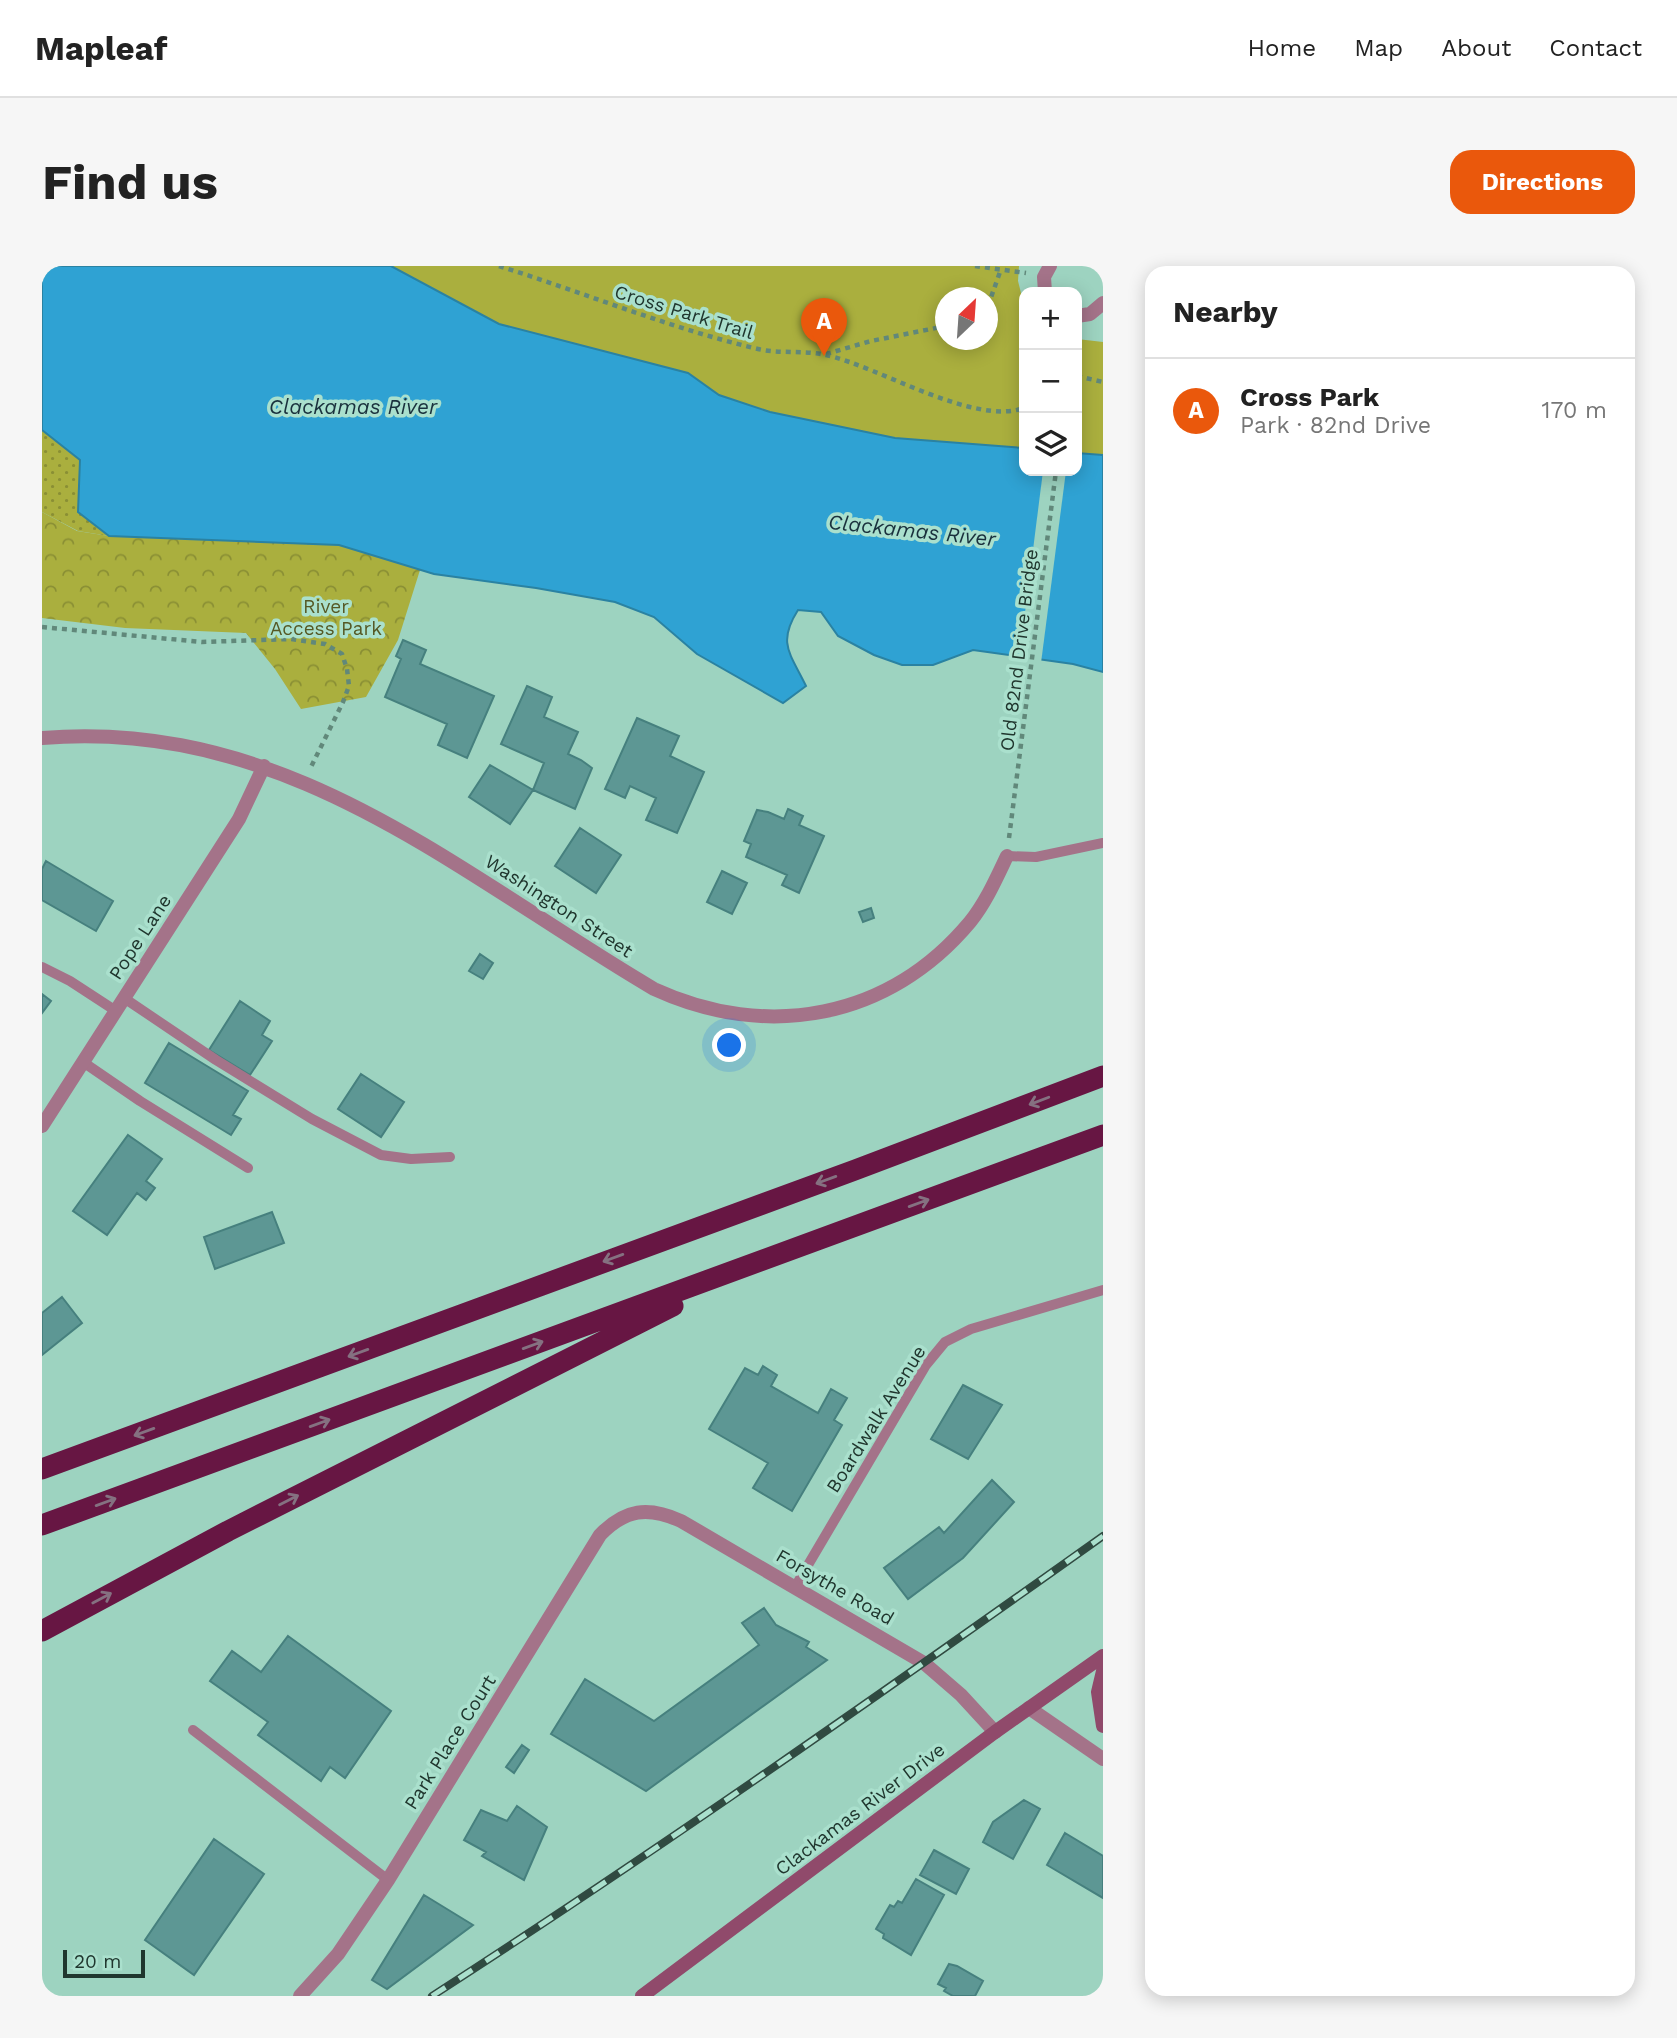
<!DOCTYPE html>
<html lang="en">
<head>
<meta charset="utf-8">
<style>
  :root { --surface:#fff; --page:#f6f6f6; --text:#222; --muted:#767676; --line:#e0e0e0; --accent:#ea580c }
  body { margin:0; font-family:"Work Sans",sans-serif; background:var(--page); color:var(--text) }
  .controls { position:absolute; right:21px; top:21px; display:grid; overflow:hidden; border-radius:14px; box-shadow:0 4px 18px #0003 }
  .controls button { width:63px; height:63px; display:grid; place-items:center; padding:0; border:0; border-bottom:2px solid var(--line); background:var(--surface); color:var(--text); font:35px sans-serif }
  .compass { position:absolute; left:893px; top:21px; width:63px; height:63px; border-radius:50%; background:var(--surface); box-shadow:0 4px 18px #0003; rotate:25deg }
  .scale { position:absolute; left:21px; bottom:18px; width:82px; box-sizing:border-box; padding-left:7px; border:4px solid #20362e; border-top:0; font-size:19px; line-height:24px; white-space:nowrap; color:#20362e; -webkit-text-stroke:5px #aae0cd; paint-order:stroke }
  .you { position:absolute; left:688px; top:780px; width:24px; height:24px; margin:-18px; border:5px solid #fff; border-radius:50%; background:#1a73e8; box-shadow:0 0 0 10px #1a73e833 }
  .badge { display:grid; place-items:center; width:46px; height:46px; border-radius:50%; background:var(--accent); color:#fff; font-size:23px; font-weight:700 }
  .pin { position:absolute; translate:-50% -58px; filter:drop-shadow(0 2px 4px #0008) }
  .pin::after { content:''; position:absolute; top:37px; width:24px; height:21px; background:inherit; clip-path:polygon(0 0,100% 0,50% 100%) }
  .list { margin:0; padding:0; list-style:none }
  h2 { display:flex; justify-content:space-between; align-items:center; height:91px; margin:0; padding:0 28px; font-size:30px }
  h2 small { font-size:23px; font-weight:400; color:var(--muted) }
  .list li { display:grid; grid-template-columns:46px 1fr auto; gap:21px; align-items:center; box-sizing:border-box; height:105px; padding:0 28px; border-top:2px solid var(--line) }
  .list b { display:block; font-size:26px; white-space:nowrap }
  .list p { margin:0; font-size:23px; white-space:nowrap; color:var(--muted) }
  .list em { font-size:23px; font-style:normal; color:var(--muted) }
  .icon { flex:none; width:38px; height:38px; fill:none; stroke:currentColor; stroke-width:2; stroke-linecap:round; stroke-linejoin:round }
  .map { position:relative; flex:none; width:1061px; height:1730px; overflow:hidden; border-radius:21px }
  header { display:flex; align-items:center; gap:42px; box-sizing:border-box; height:98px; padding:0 35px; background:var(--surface); border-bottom:2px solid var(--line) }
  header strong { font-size:33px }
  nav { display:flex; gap:38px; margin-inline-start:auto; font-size:24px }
  .intro { display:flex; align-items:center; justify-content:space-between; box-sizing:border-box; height:168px; padding:0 42px }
  h1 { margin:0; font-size:49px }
  .button { padding:18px 32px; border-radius:21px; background:var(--accent); color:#fff; font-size:24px; font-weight:700 }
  main { display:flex; gap:42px; padding:0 42px }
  aside { flex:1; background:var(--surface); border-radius:21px; box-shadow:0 4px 18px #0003 }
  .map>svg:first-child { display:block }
  .grass { fill:url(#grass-dots) }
  .forest { fill:url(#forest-crowns) }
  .park { fill:#aaaf3e; fill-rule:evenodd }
  .water { fill:#2fa2d3; stroke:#2a82a2; stroke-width:2 }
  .pier { fill:#9dd3c0 }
  .building { fill:#5d9794; stroke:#46807e; stroke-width:2 }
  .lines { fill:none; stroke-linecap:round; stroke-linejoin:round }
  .path { stroke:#61887a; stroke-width:4.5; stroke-dasharray:5 5; stroke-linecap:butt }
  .service { stroke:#a47389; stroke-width:10 }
  .minor { stroke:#a47389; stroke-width:14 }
  .tertiary { stroke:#a47389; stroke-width:14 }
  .secondary { stroke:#904a6b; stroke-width:14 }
  .motorway { stroke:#671643; stroke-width:21 }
  .rail-casing { stroke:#304a41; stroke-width:8 }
  .rail { stroke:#aae0cd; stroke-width:5; stroke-dasharray:16; stroke-linecap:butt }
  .oneway { stroke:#857181 }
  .labels { text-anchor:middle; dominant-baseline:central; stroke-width:7; stroke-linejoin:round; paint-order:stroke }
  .street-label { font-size:19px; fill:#20362e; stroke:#aae0cd }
  .park-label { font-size:19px; fill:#555824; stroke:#aae0cd }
  .water-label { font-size:21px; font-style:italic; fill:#1a313d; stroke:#aae0cd }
</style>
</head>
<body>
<header>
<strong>Mapleaf</strong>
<nav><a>Home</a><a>Map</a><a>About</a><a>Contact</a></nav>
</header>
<div class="intro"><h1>Find us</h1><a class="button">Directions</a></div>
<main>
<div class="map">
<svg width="1061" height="1730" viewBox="0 0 1061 1730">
  <defs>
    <pattern id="grass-dots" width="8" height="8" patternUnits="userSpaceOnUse" patternTransform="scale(1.75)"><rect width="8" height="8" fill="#aaaf3e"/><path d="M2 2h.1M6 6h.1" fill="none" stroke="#8a8f34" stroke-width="1.8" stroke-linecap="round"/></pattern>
    <pattern id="forest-crowns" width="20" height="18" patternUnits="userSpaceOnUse" patternTransform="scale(1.75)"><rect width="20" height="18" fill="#aaaf3e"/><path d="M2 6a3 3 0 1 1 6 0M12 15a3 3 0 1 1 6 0" fill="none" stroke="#8a8f34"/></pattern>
  </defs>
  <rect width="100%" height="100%" fill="#9dd3c0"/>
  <!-- grass -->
  <path class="grass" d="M0,164l38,30 -2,52 31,24 -31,-5 -36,-19z"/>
  <!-- forest -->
  <path class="forest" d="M0,246l35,19 32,5 230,9 81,25 -22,70 -32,57 -65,12 -26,-40 -29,-36 -121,-5 -83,-10z"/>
  <!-- park -->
  <path class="park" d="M349,0h628l-1,15 6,24v143l-129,-10 -125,-26 -51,-17 -31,-22 -189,-49zM904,32h42v42h-42z
    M1035,73l26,3v113l-26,-2z"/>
  <!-- water -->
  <path class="water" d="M0,0h349l108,58 189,49 31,22 51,17 125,26 129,10v23h53v-18l26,2v217l-30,-8 -100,-14 -40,15h-31l-28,-10 -36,-19 -17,-24 -23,-2c-21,33 -8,43 8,76l-23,17 -86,-49 -43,-37 -39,-15 -79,-14 -102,-14 -95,-29 -230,-9 -31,-24 2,-52 -38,-30z"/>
  <!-- pier -->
  <path class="pier" d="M1001,205h23l-25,192 -22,-3z"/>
  <!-- building -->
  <path class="building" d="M361,374l23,10 -6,14 74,32 -27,62 -29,-13 9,-21 -62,-27 16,-38 -5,-3z
    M485,420l25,11 -8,20 34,15 -10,22 13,6 11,8 -17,41 -42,-19 11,-27 -43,-19z
    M595,452l42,18 -9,20 34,16 -27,61 -31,-13 10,-22 -26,-12 -5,12 -20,-9z
    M448,499l43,25 -23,34 -41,-27z
    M746,543l15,7 -4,9 25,11 -25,57 -17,-8 5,-10 -41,-18 5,-13 -7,-3 13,-31 11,2 16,7z
    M538,562l41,27 -25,38 -41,-27z
    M4,595l67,40 -17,30 -54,-31v-31z
    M680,605l25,12 -15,31 -25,-12z
    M829,642l3,10 -11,4 -4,-10z
    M438,688l13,9 -10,16 -14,-8z
    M0,728l9,7 -9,12z
    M198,735l30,20 -8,14 10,6 -22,34 -41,-25z
    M127,777l79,48 -15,24 8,4 -10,16 -86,-52z
    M319,808l43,28 -23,35 -43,-28z
    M86,869l34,24 -16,22 9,7 -9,12 -9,-7 -30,42 -34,-24z
    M230,946l12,31 -69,26 -11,-32z
    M20,1031l20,26 -40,32v-42z
    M721,1100l14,9 -6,11 47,27 13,-24 16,9 -13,22 8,5 -50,86 -39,-23 15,-25 -59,-34 36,-61 13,7z
    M921,1119l39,20 -34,54 -37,-20z
    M950,1214l22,22 -51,56 -55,41 -24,-31 55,-41 5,6z
    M722,1342l12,17 33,17 -3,5 21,13 -181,131 -95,-57 34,-55 69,42 105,-76 -17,-22z
    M246,1370l103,75 -46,67 -15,-11 -9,14 -63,-46 10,-13 -58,-41 22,-30 29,21z
    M480,1479l7,5 -15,23 -8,-6z
    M982,1534l16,9 -27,50 -30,-17 10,-20z
    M475,1540l30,21 -23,53 -42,-24 4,-4 -22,-12 17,-30 26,11z
    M1023,1567l38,23v42l-56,-33z
    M172,1573l50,35 -70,101 -49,-35z
    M892,1584l35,19 -13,25 -36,-19z
    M874,1613l28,16 -33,60 -28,-17 1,-4 -8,-5 14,-24 4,2 4,-6 4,2z
    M382,1629l49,30 -86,64 -15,-9z
    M907,1698l8,2 26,15 -8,15h-22l-9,-5 2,-3 -8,-4z"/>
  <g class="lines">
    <!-- path -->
    <path class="path" d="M457,0c86,27 170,62 259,83 22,5 46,1 68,6 54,12 147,71 198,53
      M933,0l51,7
      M946,40l13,-37
      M784,88l45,-13 75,-15
      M1035,110l26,6
      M0,361l160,15 89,-3 34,5 17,10 5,15 2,17 -6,16 -32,65
      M967,572l47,-367"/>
    <!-- service -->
    <path class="service" d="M965,590l29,1 67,-14
      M0,701l28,14 46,30
      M82,732l92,62 96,59 69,36 30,4 39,-2
      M41,796l57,39 108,67
      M753,1321l131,-222 19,-23 26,-13 132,-39
      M151,1464l195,150"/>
    <!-- minor -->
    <path class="minor" d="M1003,26l-1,-15 6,-11
      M1035,50l13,-2 13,-11
      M0,472c246,-20 415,135 612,251 113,52 235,30 316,-67 16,-20 26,-43 37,-66
      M0,860l197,-307 25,-53
      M258,1730l38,-42 50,-74 212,-345c25,-26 48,-29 81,-14l243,142 37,32 34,37"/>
    <!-- tertiary -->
    <path class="tertiary" d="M987,1442l74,51"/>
    <!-- secondary -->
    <path class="secondary" d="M1061,1405l-5,21 5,34
      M600,1730l353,-264 108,-76"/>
    <!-- motorway -->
    <path class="motorway" d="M0,1203l813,-299 248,-94
      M0,1259l1061,-390
      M0,1365l186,-100 445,-225"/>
    <!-- rail casing -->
    <g class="rail-casing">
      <path id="rail" d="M390,1730c228,-147 450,-303 671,-460"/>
    </g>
    <!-- rail -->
    <use href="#rail" class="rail"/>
  </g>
  <!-- one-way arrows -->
  <defs><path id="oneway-shaft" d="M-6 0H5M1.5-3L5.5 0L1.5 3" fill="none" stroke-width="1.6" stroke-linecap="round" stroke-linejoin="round" transform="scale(1.75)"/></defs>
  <g class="oneway">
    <use href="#oneway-shaft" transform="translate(997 835) rotate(159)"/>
    <use href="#oneway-shaft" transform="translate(784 914) rotate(160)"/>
    <use href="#oneway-shaft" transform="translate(877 937) rotate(-20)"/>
    <use href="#oneway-shaft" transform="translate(571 992) rotate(160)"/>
    <use href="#oneway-shaft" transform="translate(491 1079) rotate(-20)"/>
    <use href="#oneway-shaft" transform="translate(316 1087) rotate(160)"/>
    <use href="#oneway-shaft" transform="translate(278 1157) rotate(-20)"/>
    <use href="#oneway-shaft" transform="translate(102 1166) rotate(160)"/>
    <use href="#oneway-shaft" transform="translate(247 1234) rotate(-27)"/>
    <use href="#oneway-shaft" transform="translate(64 1236) rotate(-20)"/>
    <use href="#oneway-shaft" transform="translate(60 1332) rotate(-28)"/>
  </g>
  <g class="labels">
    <!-- street labels -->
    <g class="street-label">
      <text transform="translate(642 46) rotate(17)">Cross Park Trail</text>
      <text transform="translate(977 384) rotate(-83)">Old 82nd Drive Bridge</text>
      <text transform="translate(517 640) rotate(33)">Washington Street</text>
      <text transform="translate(98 671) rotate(-57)">Pope Lane</text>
      <text transform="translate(834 1153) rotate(-58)">Boardwalk Avenue</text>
      <text transform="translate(793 1321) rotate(30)">Forsythe Road</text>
      <text transform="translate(408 1476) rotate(-58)">Park Place Court</text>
      <text transform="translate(818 1543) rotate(-37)">Clackamas River Drive</text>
    </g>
    <!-- park labels -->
    <g class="park-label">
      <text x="284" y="340">River<tspan x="284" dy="22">Access Park</tspan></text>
    </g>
    <!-- water labels -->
    <g class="water-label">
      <text x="311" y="140">Clackamas River</text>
      <text transform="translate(870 264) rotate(6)">Clackamas River</text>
    </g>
  </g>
</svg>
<div class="controls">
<button>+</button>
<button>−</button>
<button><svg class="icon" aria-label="layers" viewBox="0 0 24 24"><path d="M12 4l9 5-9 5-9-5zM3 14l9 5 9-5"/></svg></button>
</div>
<svg class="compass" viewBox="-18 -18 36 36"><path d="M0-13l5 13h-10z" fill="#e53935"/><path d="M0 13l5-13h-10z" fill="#767676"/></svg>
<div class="scale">20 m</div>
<div class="you"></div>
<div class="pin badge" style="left:782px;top:90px">A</div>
</div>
<aside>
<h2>Nearby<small></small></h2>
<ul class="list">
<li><span class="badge">A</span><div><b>Cross Park</b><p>Park · 82nd Drive</p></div><em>170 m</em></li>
</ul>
</aside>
</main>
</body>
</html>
